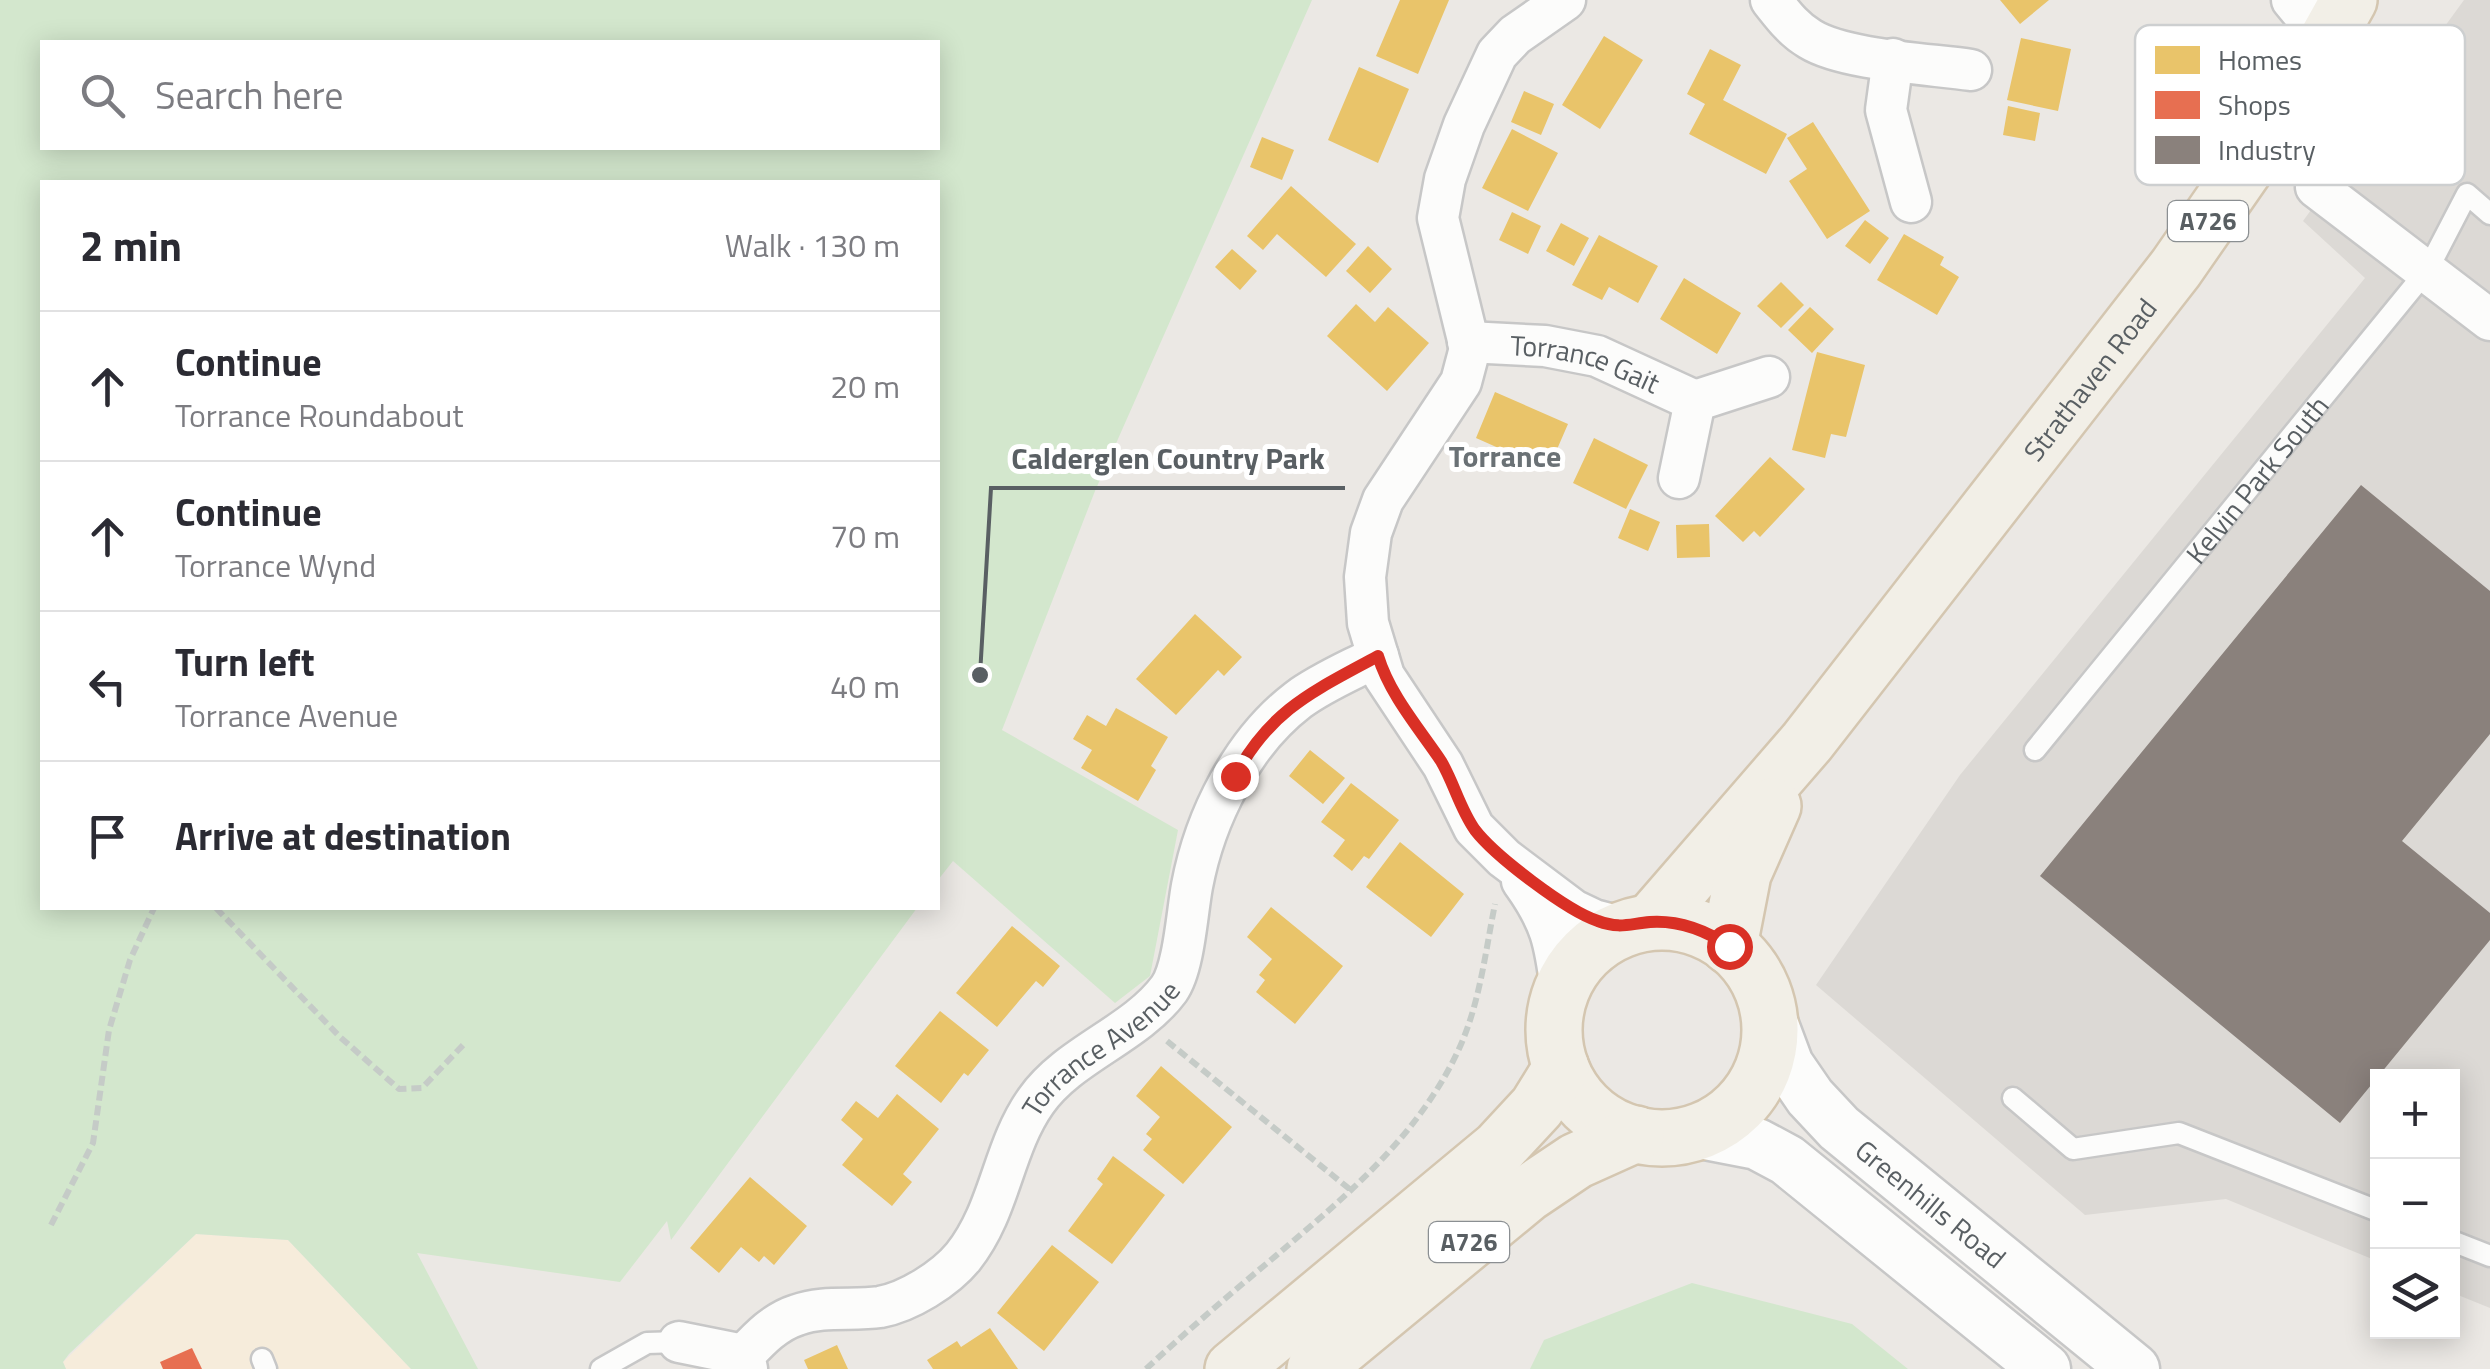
<!DOCTYPE html>
<html lang="en">
<head>
<meta charset="utf-8">
<style>
  :root { --surface:#fff; --page:#f7f7f7; --text:#2b2b33; --muted:#7c7c81; --line:#e1e1e2 }
  body { margin:0; font-family:"Titillium Web",sans-serif; background:var(--page); color:var(--text) }
  .controls { position:absolute; right:30px; bottom:30px; display:grid; overflow:hidden; border-radius:0px; box-shadow:0 5px 25px #0003 }
  .controls button { width:90px; height:90px; display:grid; place-items:center; padding:0; border:0; border-bottom:2px solid var(--line); background:var(--surface); color:var(--text); font:50px sans-serif }
  .stop { position:absolute; width:30px; height:30px; margin:-22px; border:8px solid #d93025; border-radius:50%; background:#fff }
  .stop.end { background:#d93025; border-color:#fff; box-shadow:0 2px 10px #0008 }
  .list { margin:0; padding:0; list-style:none }
  h2 { display:flex; justify-content:space-between; align-items:center; height:130px; margin:0; padding:0 40px; font-size:42px }
  h2 small { font-size:32px; font-weight:400; color:var(--muted) }
  .list li { display:grid; grid-template-columns:65px 1fr auto; gap:30px; align-items:center; box-sizing:border-box; height:150px; padding:0 40px; border-top:2px solid var(--line) }
  .list b { display:block; font-size:38px; white-space:nowrap }
  .list p { margin:0; font-size:32px; white-space:nowrap; color:var(--muted) }
  .list em { font-size:32px; font-style:normal; color:var(--muted) }
  .icon { flex:none; width:55px; height:55px; fill:none; stroke:currentColor; stroke-width:2; stroke-linecap:round; stroke-linejoin:round }
  .map { position:relative; flex:none; width:2490px; height:1369px; overflow:hidden }
  .search { position:absolute; background:var(--surface); box-shadow:0 5px 25px #0003; left:40px; top:40px; width:900px; height:110px; display:flex; align-items:center; gap:25px; box-sizing:border-box; padding:0 35px; border-radius:0px; color:var(--muted); font-size:38px }
  .panel { position:absolute; background:var(--surface); box-shadow:0 5px 25px #0003; left:40px; top:180px; width:900px; height:730px; border-radius:0px }
  .map>svg:first-child { display:block }
  .commercial { fill:#f6ecdb }
  .industrial { fill:#dcd9d5 }
  .green { fill:#d3e7cd; fill-rule:evenodd }
  .homes { fill:#e9c46a }
  .shops { fill:#e76f51 }
  .industry { fill:#8a817c }
  .lines { fill:none; stroke-linecap:round; stroke-linejoin:round }
  .service-casing { stroke:#c7c7c7; stroke-width:25 }
  .minor-casing { stroke:#c7c7c7; stroke-width:45 }
  .tertiary-casing { stroke:#c7c7c7; stroke-width:55 }
  .primary-casing { stroke:#d4c6b0; stroke-width:60 }
  .path { stroke:#c5cbc7; stroke-width:6; stroke-dasharray:10 5; stroke-linecap:butt }
  .service { stroke:#fcfcfb; stroke-width:20 }
  .minor { stroke:#fcfcfb; stroke-width:40 }
  .tertiary { stroke:#fcfcfb; stroke-width:50 }
  .primary { stroke:#f2efe7; stroke-width:55 }
  .route { stroke:#d93025; stroke-width:12 }
  .labels { text-anchor:middle; dominant-baseline:central; stroke-width:10; stroke-linejoin:round; paint-order:stroke }
  .shield { fill:#fff; stroke:#8b8f92; stroke-width:2.5 }
  .shield-label { font-size:25px; font-weight:bold; fill:#595f63 }
  .street-label { font-size:28px; fill:#595f63; stroke:#fff }
  .neighbourhood-label { font-size:30px; font-weight:bold; fill:#6a7175; stroke:#fff }
  .key { fill:#fff; stroke:#cdcfd0; stroke-width:2.5 }
  .key-label { font-size:28px; fill:#595f63 }
  .leader { fill:none; stroke:#595f63; stroke-width:4 }
  .callout-dot { fill:#595f63; stroke:#fff; stroke-width:4 }
  .callout-label { font-size:30px; text-anchor:middle; font-weight:bold; fill:#595f63; stroke:#fff; stroke-width:10; stroke-linejoin:round; paint-order:stroke }
</style>
</head>
<body>
<div class="map">
<svg width="2490" height="1369" viewBox="0 0 2490 1369">
  <rect width="100%" height="100%" fill="#ebe8e4"/>
  <!-- commercial -->
  <path class="commercial" d="M196,1234l92,6 123,129h-345l-3,-7z"/>
  <!-- industrial -->
  <path class="industrial" d="M2464,0h26v1308l-37,-15 -1,-217h-74l-1,185 -151,-62 -141,16 -269,-230 144,-210 405,-497 -62,-57z"/>
  <!-- green -->
  <path class="green" d="M0,0h1312l-217,491 -93,239 176,100 -28,146 -35,27 -162,-142 -15,19v-698h-896v726h875l-246,332 -4,-19 -47,61 -203,-29 61,116h-67l-123,-129 -92,-6 -127,120 -6,8 3,7h-66zM42,42h896v106h-896z
    M1692,1283l160,41 56,45h-378l14,-29z"/>
  <!-- homes -->
  <path class="homes" d="M1400,0h49l-31,74 -42,-18z
    M2000,0h49l-29,24z
    M1604,36l39,24 -43,69 -38,-24z
    M2021,38l50,11 -13,62 -51,-11z
    M1710,49l31,16 -18,35 64,34 -21,40 -77,-40 16,-30 -18,-10z
    M1359,67l50,22 -31,74 -50,-23z
    M1524,91l30,13 -13,31 -30,-13z
    M2008,106l32,7 -5,28 -32,-6z
    M1813,122l57,89 -43,28 -38,-58 18,-12 -20,-31z
    M1512,129l46,24 -30,58 -46,-23z
    M1262,137l32,13 -12,30 -32,-13z
    M1291,186l65,58 -30,33 -49,-43 -14,16 -16,-14z
    M1512,212l29,14 -13,28 -29,-14z
    M1865,220l24,18 -19,26 -25,-18z
    M1561,223l28,15 -15,28 -28,-15z
    M1904,234l40,23 -4,8 19,12 -22,38 -60,-35z
    M1599,235l59,31 -20,37 -29,-16 -7,13 -30,-15z
    M1368,246l24,23 -22,24 -24,-22z
    M1232,249l25,22 -17,19 -25,-23z
    M1684,278l57,35 -24,41 -57,-35z
    M1781,282l23,23 -23,23 -24,-22z
    M1356,304l19,18 13,-15 41,36 -42,48 -60,-55z
    M1810,307l24,22 -22,24 -24,-23z
    M1817,352l48,13 -19,72 -15,-3 -6,24 -33,-8z
    M1495,392l73,32 -20,46 -72,-32z
    M1594,438l54,27 -22,44 -53,-26z
    M1770,457l35,32 -45,48 -6,-6 -11,11 -28,-26z
    M1630,509l30,13 -12,29 -30,-13z
    M1709,524l1,33 -33,1 -1,-33z
    M1195,614l47,43 -18,19 -6,-6 -42,45 -40,-36z
    M1116,708l52,29 -17,29 5,4 -18,31 -57,-33 11,-18 -19,-11 14,-24 19,11z
    M1310,750l35,28 -22,26 -34,-28z
    M1351,783l48,37 -30,39 -5,-3 -12,15 -19,-15 12,-16 -24,-18z
    M1400,842l64,52 -33,43 -65,-50z
    M1271,907l72,59 -48,58 -39,-32 9,-12 -6,-5 13,-16 -25,-22z
    M1012,926l48,40 -17,21 -7,-6 -39,46 -41,-34z
    M940,1011l49,39 -21,26 -4,-3 -23,30 -46,-37z
    M1161,1066l71,61 -49,57 -40,-34 9,-11 -6,-5 14,-17 -24,-21z
    M897,1094l42,35 -36,45 9,8 -20,24 -50,-41 21,-26 -22,-19 15,-19 22,17z
    M1113,1156l52,39 -53,69 -44,-33 35,-47 -6,-5z
    M750,1177l57,49 -33,39 -10,-9 -5,6 -18,-15 -22,26 -29,-25z
    M1052,1245l47,37 -55,69 -47,-38z
    M990,1328l28,41h-85l-6,-9 30,-19 4,6z
    M837,1345l11,24h-40l-4,-9z"/>
  <!-- shops -->
  <path class="shops" d="M192,1348l10,21h-39l-3,-7z"/>
  <!-- industry -->
  <path class="industry" d="M2361,485l129,106v143l-88,107 88,72v27l-150,183 -300,-247z"/>
  <g class="lines">
    <!-- service casing -->
    <g class="service-casing">
      <g id="service">
        <path id="s1" d="M2035,750l393,-481 39,-75 23,20"/>
        <path d="M2013,1098l60,51 106,-16 199,78"/>
        <path d="M2452,1241l38,15"/>
        <path d="M262,1359l4,10"/>
        <path d="M601,1369l46,-26 32,-1"/>
      </g>
    </g>
    <!-- minor casing -->
    <g class="minor-casing">
      <g id="minor">
        <path d="M1565,0l-50,35 -18,19 -33,71 -19,54 -7,39 32,130 -9,34 -78,118 -12,33 -6,44 3,46 16,53 59,89 31,63 30,30 69,52 21,10 31,8"/>
        <path d="M1771,0c12,15 22,29 39,39 34,21 119,25 161,31"/>
        <path d="M2292,0l34,41"/>
        <path d="M1893,59l-7,51 25,92"/>
        <path d="M2316,187l174,133"/>
        <path id="s2" d="M1468,342l77,4 52,10 98,45"/>
        <path d="M1679,478l16,-77 74,-24"/>
        <path d="M1522,881c29,40 33,61 39,109"/>
        <path d="M679,1342l65,13"/>
        <path id="s3" d="M747,1369l-3,-14c16,-17 31,-33 53,-40 27,-10 55,-4 83,-8 28,-5 65,-28 83,-50 38,-48 39,-108 73,-156 33,-47 99,-66 133,-112 15,-21 18,-76 23,-103 13,-69 50,-143 106,-186 24,-18 54,-30 80,-44"/>
      </g>
    </g>
    <!-- tertiary casing -->
    <g class="tertiary-casing">
      <g id="tertiary">
        <path id="s4" d="M1767,1009l21,56 22,32 29,31 295,241"/>
        <path d="M1695,1132l62,12 30,16 258,209"/>
      </g>
    </g>
    <!-- primary casing -->
    <g class="primary-casing">
      <g id="primary">
        <path id="s5" d="M1651,922l156,-180 369,-474 120,-173 53,-95"/>
        <circle cx="1662" cy="1030" r="108"/>
        <path d="M1729,946l14,-72 30,-68"/>
        <path d="M1233,1369l266,-221 38,-41 24,-39"/>
        <path d="M1315,1369l212,-175 49,-33 60,-27"/>
      </g>
    </g>
    <!-- path -->
    <path class="path" d="M216,908l124,129 59,52 23,-1 43,-45
      M1167,1041l185,150
      M51,1225l42,-82 16,-113 21,-70 24,-52
      M1146,1369c41,-38 83,-74 126,-110 72,-61 145,-121 186,-208 22,-47 27,-98 37,-147"/>
    <!-- service -->
    <use href="#service" class="service"/>
    <!-- minor -->
    <use href="#minor" class="minor"/>
    <!-- tertiary -->
    <use href="#tertiary" class="tertiary"/>
    <!-- primary -->
    <use href="#primary" class="primary"/>
  </g>
  <g class="lines">
    <!-- route -->
    <path class="route" d="M1235,776c36,-67 79,-85 143,-120 12,39 40,71 63,105 13,22 19,48 34,69 20,26 92,81 123,91 22,8 30,3 52,1 30,-2 55,8 79,24"/>
  </g>
  <g class="labels">
    <!-- shield labels -->
    <g class="shield">
      <rect x="2168" y="201" width="80" height="40" rx="8"/>
      <rect x="1429" y="1222" width="80" height="40" rx="8"/>
    </g>
    <g class="shield-label">
      <text x="2208" y="221">A726</text>
      <text x="1469" y="1242">A726</text>
    </g>
    <!-- street labels -->
    <g class="street-label">
      <text stroke="none"><textPath href="#s2" startOffset="120">Torrance Gait</textPath></text>
      <text stroke="none"><textPath href="#s5" startOffset="698">Strathaven Road</textPath></text>
      <text stroke="none"><textPath href="#s1" startOffset="350">Kelvin Park South</textPath></text>
      <text stroke="none"><textPath href="#s3" startOffset="520">Torrance Avenue</textPath></text>
      <text stroke="none"><textPath href="#s4" startOffset="260">Greenhills Road</textPath></text>
    </g>
    <!-- neighbourhood labels -->
    <g class="neighbourhood-label">
      <text x="1505" y="456">Torrance</text>
    </g>
  </g>
  <!-- legend -->
  <rect x="2135" y="25" width="330" height="160" rx="15" class="key"/>
  <rect x="2155" y="46" width="45" height="28" fill="#e9c46a"/>
  <rect x="2155" y="91" width="45" height="28" fill="#e76f51"/>
  <rect x="2155" y="136" width="45" height="28" fill="#8a817c"/>
  <g class="key-label">
    <text x="2218" y="70">Homes</text>
    <text x="2218" y="115">Shops</text>
    <text x="2218" y="160">Industry</text>
  </g>
  <!-- callouts -->
  <path class="leader" d="M980 675L991 488H1345"/>
  <circle class="callout-dot" cx="980" cy="675" r="10"/>
  <g class="callout-label">
    <text x="1168" y="469">Calderglen Country Park</text>
  </g>
</svg>
<div class="controls">
<button>+</button>
<button>−</button>
<button><svg class="icon" aria-label="layers" viewBox="0 0 24 24"><path d="M12 4l9 5-9 5-9-5zM3 14l9 5 9-5"/></svg></button>
</div>
<div class="stop" style="left:1729px;top:946px"></div>
<div class="stop end" style="left:1235px;top:776px"></div>
<div class="search"><svg class="icon" aria-label="search" viewBox="0 0 24 24"><circle cx="10" cy="10" r="6"/><path d="M15 15l6 6"/></svg>Search here</div>
<section class="panel">
<h2>2 min<small>Walk · 130 m</small></h2>
<ul class="list">
<li><svg class="icon" aria-label="ahead" viewBox="0 0 24 24"><path d="M12 20V5M6 11l6-6 6 6"/></svg><div><b>Continue</b><p>Torrance Roundabout</p></div><em>20 m</em></li>
<li><svg class="icon" aria-label="ahead" viewBox="0 0 24 24"><path d="M12 20V5M6 11l6-6 6 6"/></svg><div><b>Continue</b><p>Torrance Wynd</p></div><em>70 m</em></li>
<li><svg class="icon" aria-label="left" viewBox="0 0 24 24"><path d="M17 20v-9H6M10 6l-5 5 5 5"/></svg><div><b>Turn left</b><p>Torrance Avenue</p></div><em>40 m</em></li>
<li><svg class="icon" aria-label="arrive" viewBox="0 0 24 24"><path d="M6 21V4h12l-3 4 3 4H6"/></svg><div><b>Arrive at destination</b></div></li>
</ul>
</section>
</div>
</body>
</html>
